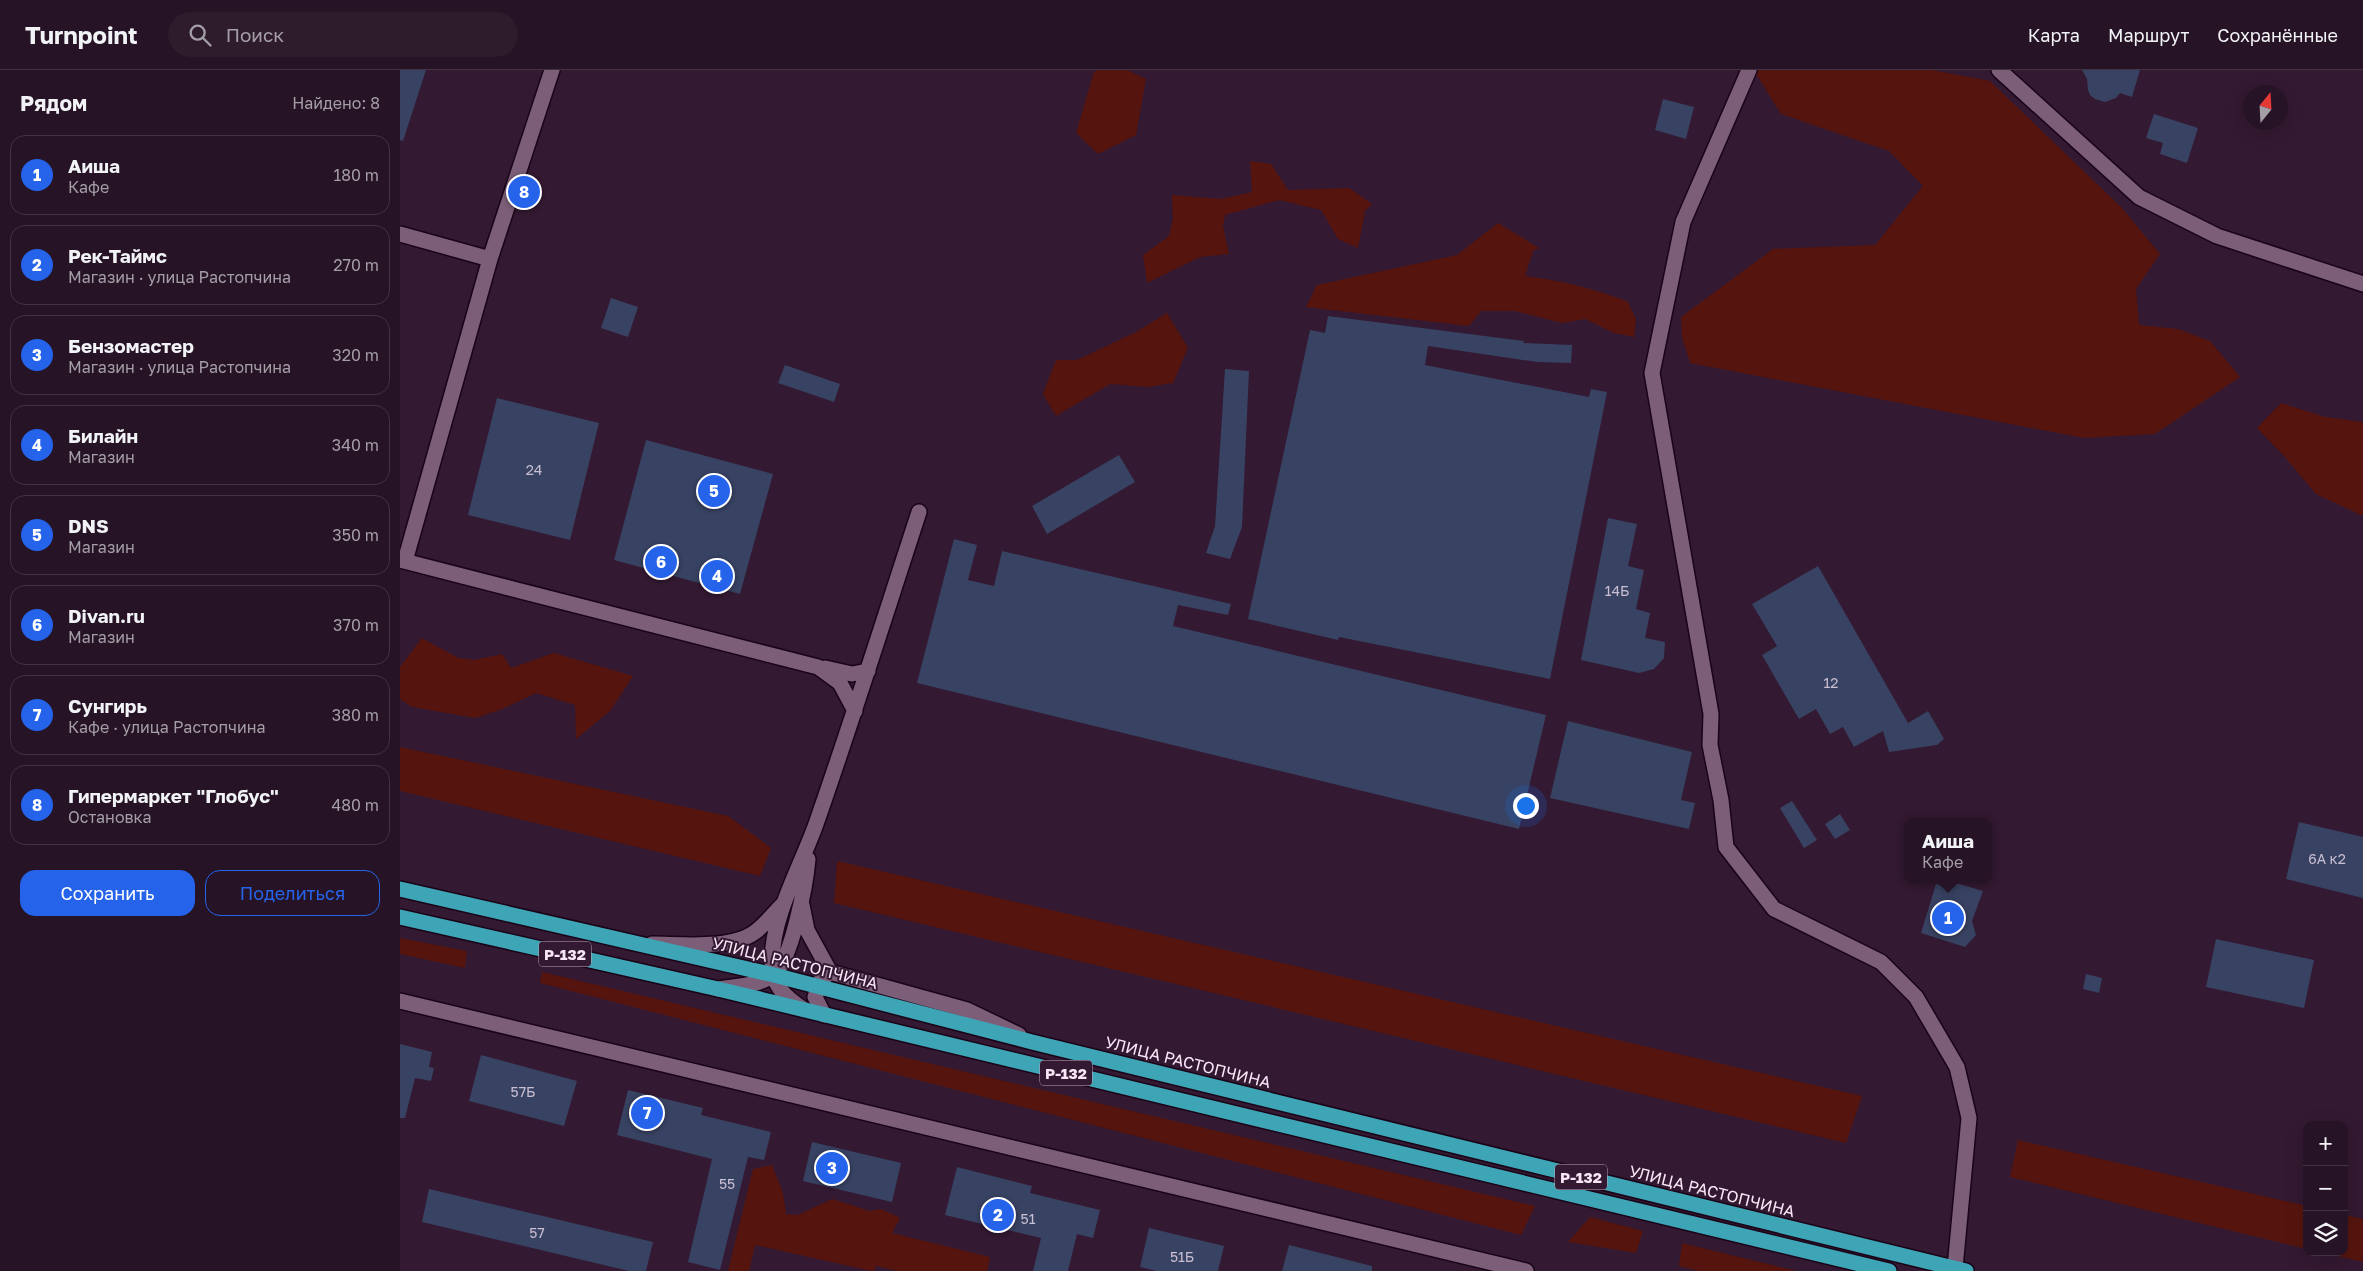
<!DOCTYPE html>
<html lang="ru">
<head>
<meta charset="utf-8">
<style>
  :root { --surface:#261325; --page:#2e1c2d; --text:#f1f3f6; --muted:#a49ea7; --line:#423242; --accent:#2563eb }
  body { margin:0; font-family:"Golos Text",sans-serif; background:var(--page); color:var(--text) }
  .controls { position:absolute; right:15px; bottom:15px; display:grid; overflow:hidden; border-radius:10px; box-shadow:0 5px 20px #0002 }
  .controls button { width:45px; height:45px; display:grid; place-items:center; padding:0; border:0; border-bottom:1px solid var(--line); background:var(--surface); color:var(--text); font:25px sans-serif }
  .compass { position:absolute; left:1843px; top:15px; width:45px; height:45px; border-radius:50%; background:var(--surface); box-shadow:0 5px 20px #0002; rotate:18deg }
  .you { position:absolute; left:1125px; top:735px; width:18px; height:18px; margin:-12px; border:4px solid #fff; border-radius:50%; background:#1a73e8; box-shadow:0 0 0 8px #1a73e833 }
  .badge { display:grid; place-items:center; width:32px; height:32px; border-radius:50%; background:var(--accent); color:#fff; font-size:16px; font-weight:700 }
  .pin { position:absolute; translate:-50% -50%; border:2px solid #fff; box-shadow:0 1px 5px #0006 }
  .popup { position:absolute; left:1504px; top:748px; width:88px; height:65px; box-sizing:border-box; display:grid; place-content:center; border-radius:10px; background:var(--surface); filter:drop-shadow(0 1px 4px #0005); font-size:16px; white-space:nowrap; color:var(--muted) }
  .popup b { font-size:19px; color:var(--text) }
  .popup::after { content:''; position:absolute; left:50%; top:100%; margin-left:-10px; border:10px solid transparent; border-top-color:var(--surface) }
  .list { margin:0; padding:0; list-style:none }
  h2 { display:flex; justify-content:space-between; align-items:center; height:65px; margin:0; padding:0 20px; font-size:21px }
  h2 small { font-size:16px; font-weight:400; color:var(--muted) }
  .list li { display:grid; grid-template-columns:32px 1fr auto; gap:15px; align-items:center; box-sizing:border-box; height:80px; margin:0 10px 10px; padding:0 10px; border:1px solid var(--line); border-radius:15px }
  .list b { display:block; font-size:19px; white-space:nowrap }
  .list p { margin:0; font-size:16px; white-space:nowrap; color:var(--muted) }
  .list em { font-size:16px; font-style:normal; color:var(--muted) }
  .actions { display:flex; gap:10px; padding:15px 20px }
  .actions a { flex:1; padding:11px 0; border:1px solid var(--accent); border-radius:15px; text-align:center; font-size:18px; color:var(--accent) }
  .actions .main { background:var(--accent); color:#fff }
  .icon { flex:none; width:28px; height:28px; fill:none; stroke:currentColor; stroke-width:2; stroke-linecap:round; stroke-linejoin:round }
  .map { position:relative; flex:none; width:1963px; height:1201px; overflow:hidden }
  header { display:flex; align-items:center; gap:30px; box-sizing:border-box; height:70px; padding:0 25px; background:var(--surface); border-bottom:1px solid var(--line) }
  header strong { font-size:24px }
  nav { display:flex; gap:28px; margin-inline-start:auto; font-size:18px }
  .search { width:350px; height:45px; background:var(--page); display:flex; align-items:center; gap:12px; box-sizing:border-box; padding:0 18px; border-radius:28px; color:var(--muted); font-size:19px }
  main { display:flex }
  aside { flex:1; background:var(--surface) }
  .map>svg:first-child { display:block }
  .green { fill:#55150e }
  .building { fill:#384262 }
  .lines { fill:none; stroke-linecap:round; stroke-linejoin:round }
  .minor-casing { stroke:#1a0418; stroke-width:18 }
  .highway-casing { stroke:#1a0418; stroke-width:18 }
  .minor { stroke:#7c5e79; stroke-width:15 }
  .highway { stroke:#3da5b5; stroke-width:15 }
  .labels { text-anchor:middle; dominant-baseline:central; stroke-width:4; stroke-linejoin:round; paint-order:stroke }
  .number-label { font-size:14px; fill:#c9bed2 }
  .shield { fill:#331931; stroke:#bea9bc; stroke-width:1 }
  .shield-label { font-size:15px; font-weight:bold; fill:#f9e7f7 }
  .street-label { font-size:16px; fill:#f9e7f7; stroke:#331931 }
</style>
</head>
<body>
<header>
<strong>Turnpoint</strong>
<div class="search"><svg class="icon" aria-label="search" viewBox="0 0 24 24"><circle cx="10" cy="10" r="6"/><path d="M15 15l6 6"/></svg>Поиск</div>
<nav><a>Карта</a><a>Маршрут</a><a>Сохранённые</a></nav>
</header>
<main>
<aside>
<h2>Рядом<small>Найдено: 8</small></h2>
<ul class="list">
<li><span class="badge">1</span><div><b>Аиша</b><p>Кафе</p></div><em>180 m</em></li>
<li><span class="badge">2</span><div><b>Рек-Таймс</b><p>Магазин · улица Растопчина</p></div><em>270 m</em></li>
<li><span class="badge">3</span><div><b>Бензомастер</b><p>Магазин · улица Растопчина</p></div><em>320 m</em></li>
<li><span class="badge">4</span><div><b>Билайн</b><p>Магазин</p></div><em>340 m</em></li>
<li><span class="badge">5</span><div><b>DNS</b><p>Магазин</p></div><em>350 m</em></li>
<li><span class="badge">6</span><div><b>Divan.ru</b><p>Магазин</p></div><em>370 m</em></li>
<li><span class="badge">7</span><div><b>Сунгирь</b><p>Кафе · улица Растопчина</p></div><em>380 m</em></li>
<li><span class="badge">8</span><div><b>Гипермаркет &quot;Глобус&quot;</b><p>Остановка</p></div><em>480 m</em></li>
</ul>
<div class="actions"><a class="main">Сохранить</a><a>Поделиться</a></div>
</aside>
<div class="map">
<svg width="1963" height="1201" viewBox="0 0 1963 1201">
  <rect width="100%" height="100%" fill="#331931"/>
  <!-- green -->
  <path class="green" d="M698,0h29l19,9 -10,56 -38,19 -22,-21 18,-61z
    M1357,0h175l58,11 131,126 39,47 -24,35 3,36 39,4 32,12 30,36 -85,57 -71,4 -394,-75 -8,-26 -1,-20 92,-68 102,-4 48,-59 -34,-35 -108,-37 -26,-42z
    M850,91l21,3 17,26 61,-2 23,16 -7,7 -7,37 -20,-9 -17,-29 -42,-10 -54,15 -2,11 6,28 -29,3 -53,26 -4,-28 26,-19 4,-17 -1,-24 49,4 31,-7z
    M1098,153l41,25 -6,3 -8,25c36,4 68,13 102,25l9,18 -2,18 -20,-4 -29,-14 -23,4 -47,-12h-34l-12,15 -163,-19 11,-22 140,-30z
    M767,243l21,35 -15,35 -26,4 -37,-3 -54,32 -13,-22 13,-34h21l59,-28z
    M1881,333l44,14 38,5v94l-47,-22 -32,-38 -27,-28z
    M22,568l36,20 17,2 27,-6 9,14 43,-15 79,23 -23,35 -34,28 -1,-34 -39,-12 -36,17 -25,8 -63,-11 -12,-8v-32z
    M0,677l328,69 43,32 -11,28 -360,-85z
    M437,791l1025,235 -16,47 -1012,-240z
    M0,868l67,13 -2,17 -65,-14z
    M142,902l993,234 -14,29 -981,-252z
    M1618,1070l289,66v43l-297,-72z
    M372,1095l11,28 3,21 12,1 34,-16 38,12 11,-2 19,9 -8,15 98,24 -3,14h-89l-22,-5 -2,5h-3l-116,-26 -6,26h-21l25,-102z
    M1944,1145l19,4v43l-42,-10h23z
    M1190,1147l53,14 -7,22 -68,-11z
    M1282,1173l114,28h-97l-20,-5z"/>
  <!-- building -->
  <path class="building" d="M0,0h26l-23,71 -3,-1z
    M1682,0h58l-8,27 -12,-4 -4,5 -11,4 -10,-3 -5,-4 -2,-5 -1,-11z
    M1263,29l31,8 -8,32 -31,-9z
    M1754,44l44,14 -11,35 -27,-9 3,-11 -17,-5z
    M211,228l27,9 -10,30 -27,-9z
    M928,246l196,25 -1,2 49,2 -1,18 -34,-1 -109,-16 -3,19 164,32 2,-8 16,3 -57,287 -211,-42 -1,3 -90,-21 62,-289 15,3z
    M385,295l55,19 -6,18 -56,-19z
    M825,299l24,2 -7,156 -12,32 -24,-6 9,-27z
    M97,328l102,25 -29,117 -102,-25z
    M246,370l127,34 -33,120 -126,-34z
    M719,385l16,27 -88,52 -15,-28z
    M1208,448l29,6 -9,42 16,4 -8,39 14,4 -5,25 20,4 -1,16 -10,11 -15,4 -58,-13z
    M554,469l23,6 -9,35 26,6 8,-35 229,53 -3,11 -50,-10 -5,21 373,89 -27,114 -602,-146z
    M1418,496l90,157 20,-12 16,28 -7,6 -48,7 -6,-21 -29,16 -11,-20 -13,7 -14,-25 -17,10 -37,-64 15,-9 -25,-42z
    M1168,651l124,31 -11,48 14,3 -6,26 -139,-31z
    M1392,731l25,39 -13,8 -24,-40z
    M1440,744l10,16 -15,9 -10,-15z
    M1899,752l64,15v61l-77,-19z
    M1553,812l30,9 -11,30 4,14 -11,12 -44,-14 15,-49 14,4z
    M1816,869l98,21 -10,48 -98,-21z
    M1686,904l16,4 -3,15 -16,-4z
    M0,974l32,8 -3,15 5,1 -3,13 -16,-3 -10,40h-5z
    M81,985l96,26 -13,45 -95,-25z
    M228,1020l75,18 -2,7 70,17 -7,28 -16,-3 -28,113 -32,-8 24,-103 -95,-24z
    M412,1072l89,21 -9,39 -89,-21z
    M557,1097l75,19 -2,7 70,17 -7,28 -16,-4 -9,37h-35l8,-33 -96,-23z
    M29,1119l224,53 -7,29h-17l-207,-49z
    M749,1158l75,18 -6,25h-62l-16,-4z
    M889,1175l83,21v5h-90z"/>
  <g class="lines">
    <!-- minor casing -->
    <g class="minor-casing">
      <path id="minor" d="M1349,0l-66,152 -31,151 59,341 -1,31 11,55 5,47 48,62 107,53 35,35 41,70 12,51 -14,150
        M1599,0l140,127 78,39 146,48
        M0,164l90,25
        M0,490l418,107 22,16 15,28
        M5,491l85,-302 62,-189
        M425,598l27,6 16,-3
        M402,835l5,25 23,42 137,38 52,25
        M252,874c29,0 79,6 103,-12 11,-8 19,-19 28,-28
        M318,919c17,-3 41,-3 55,-14 19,-14 33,-92 35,-116
        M0,931l1126,270
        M403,939c-19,-13 -31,-23 -31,-48 0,-45 29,-95 44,-137 36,-103 69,-208 103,-312
        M424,945l-9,-18 6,-17 4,-3"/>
    </g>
    <!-- highway casing -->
    <g class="highway-casing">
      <path id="highway" d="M0,819l374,86 258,67 934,229
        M0,847l318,72 1171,282"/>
    </g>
    <!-- minor -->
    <use href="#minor" class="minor"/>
    <!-- highway -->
    <use href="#highway" class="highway"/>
  </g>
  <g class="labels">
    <!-- number labels -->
    <g class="number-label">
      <text x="134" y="399">24</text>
      <text x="1217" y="520">14Б</text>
      <text x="1431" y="612">12</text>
      <text x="1927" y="788">6А к2</text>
      <text x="123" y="1021">57Б</text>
      <text x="327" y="1113">55</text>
      <text x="628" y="1148">51</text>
      <text x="137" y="1162">57</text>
      <text x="782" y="1186">51Б</text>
    </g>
    <!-- shield labels -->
    <g class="shield">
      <rect x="139" y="871.5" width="52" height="25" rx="4"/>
      <rect x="640" y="990.5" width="52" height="25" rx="4"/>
      <rect x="1155" y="1094.5" width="52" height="25" rx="4"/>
    </g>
    <g class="shield-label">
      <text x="165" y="884">Р-132</text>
      <text x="666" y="1003">Р-132</text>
      <text x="1181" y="1107">Р-132</text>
    </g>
    <!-- street labels -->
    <g class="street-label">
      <text transform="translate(395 893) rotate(14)">УЛИЦА РАСТОПЧИНА</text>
      <text transform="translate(788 992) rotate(14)">УЛИЦА РАСТОПЧИНА</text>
      <text transform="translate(1312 1121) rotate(14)">УЛИЦА РАСТОПЧИНА</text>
    </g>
  </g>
</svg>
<div class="controls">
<button>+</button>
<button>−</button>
<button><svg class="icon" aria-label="layers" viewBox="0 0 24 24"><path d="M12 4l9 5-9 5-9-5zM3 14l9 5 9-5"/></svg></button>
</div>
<svg class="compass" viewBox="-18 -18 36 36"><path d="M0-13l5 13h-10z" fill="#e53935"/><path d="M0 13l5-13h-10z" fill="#a49ea7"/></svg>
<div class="you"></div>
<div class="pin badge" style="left:1548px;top:848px">1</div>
<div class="popup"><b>Аиша</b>Кафе</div>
<div class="pin badge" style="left:598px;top:1145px">2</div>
<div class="pin badge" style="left:432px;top:1098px">3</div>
<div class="pin badge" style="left:317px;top:506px">4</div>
<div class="pin badge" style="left:314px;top:421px">5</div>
<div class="pin badge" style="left:261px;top:492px">6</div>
<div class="pin badge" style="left:247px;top:1043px">7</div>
<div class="pin badge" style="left:124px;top:122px">8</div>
</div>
</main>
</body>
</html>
